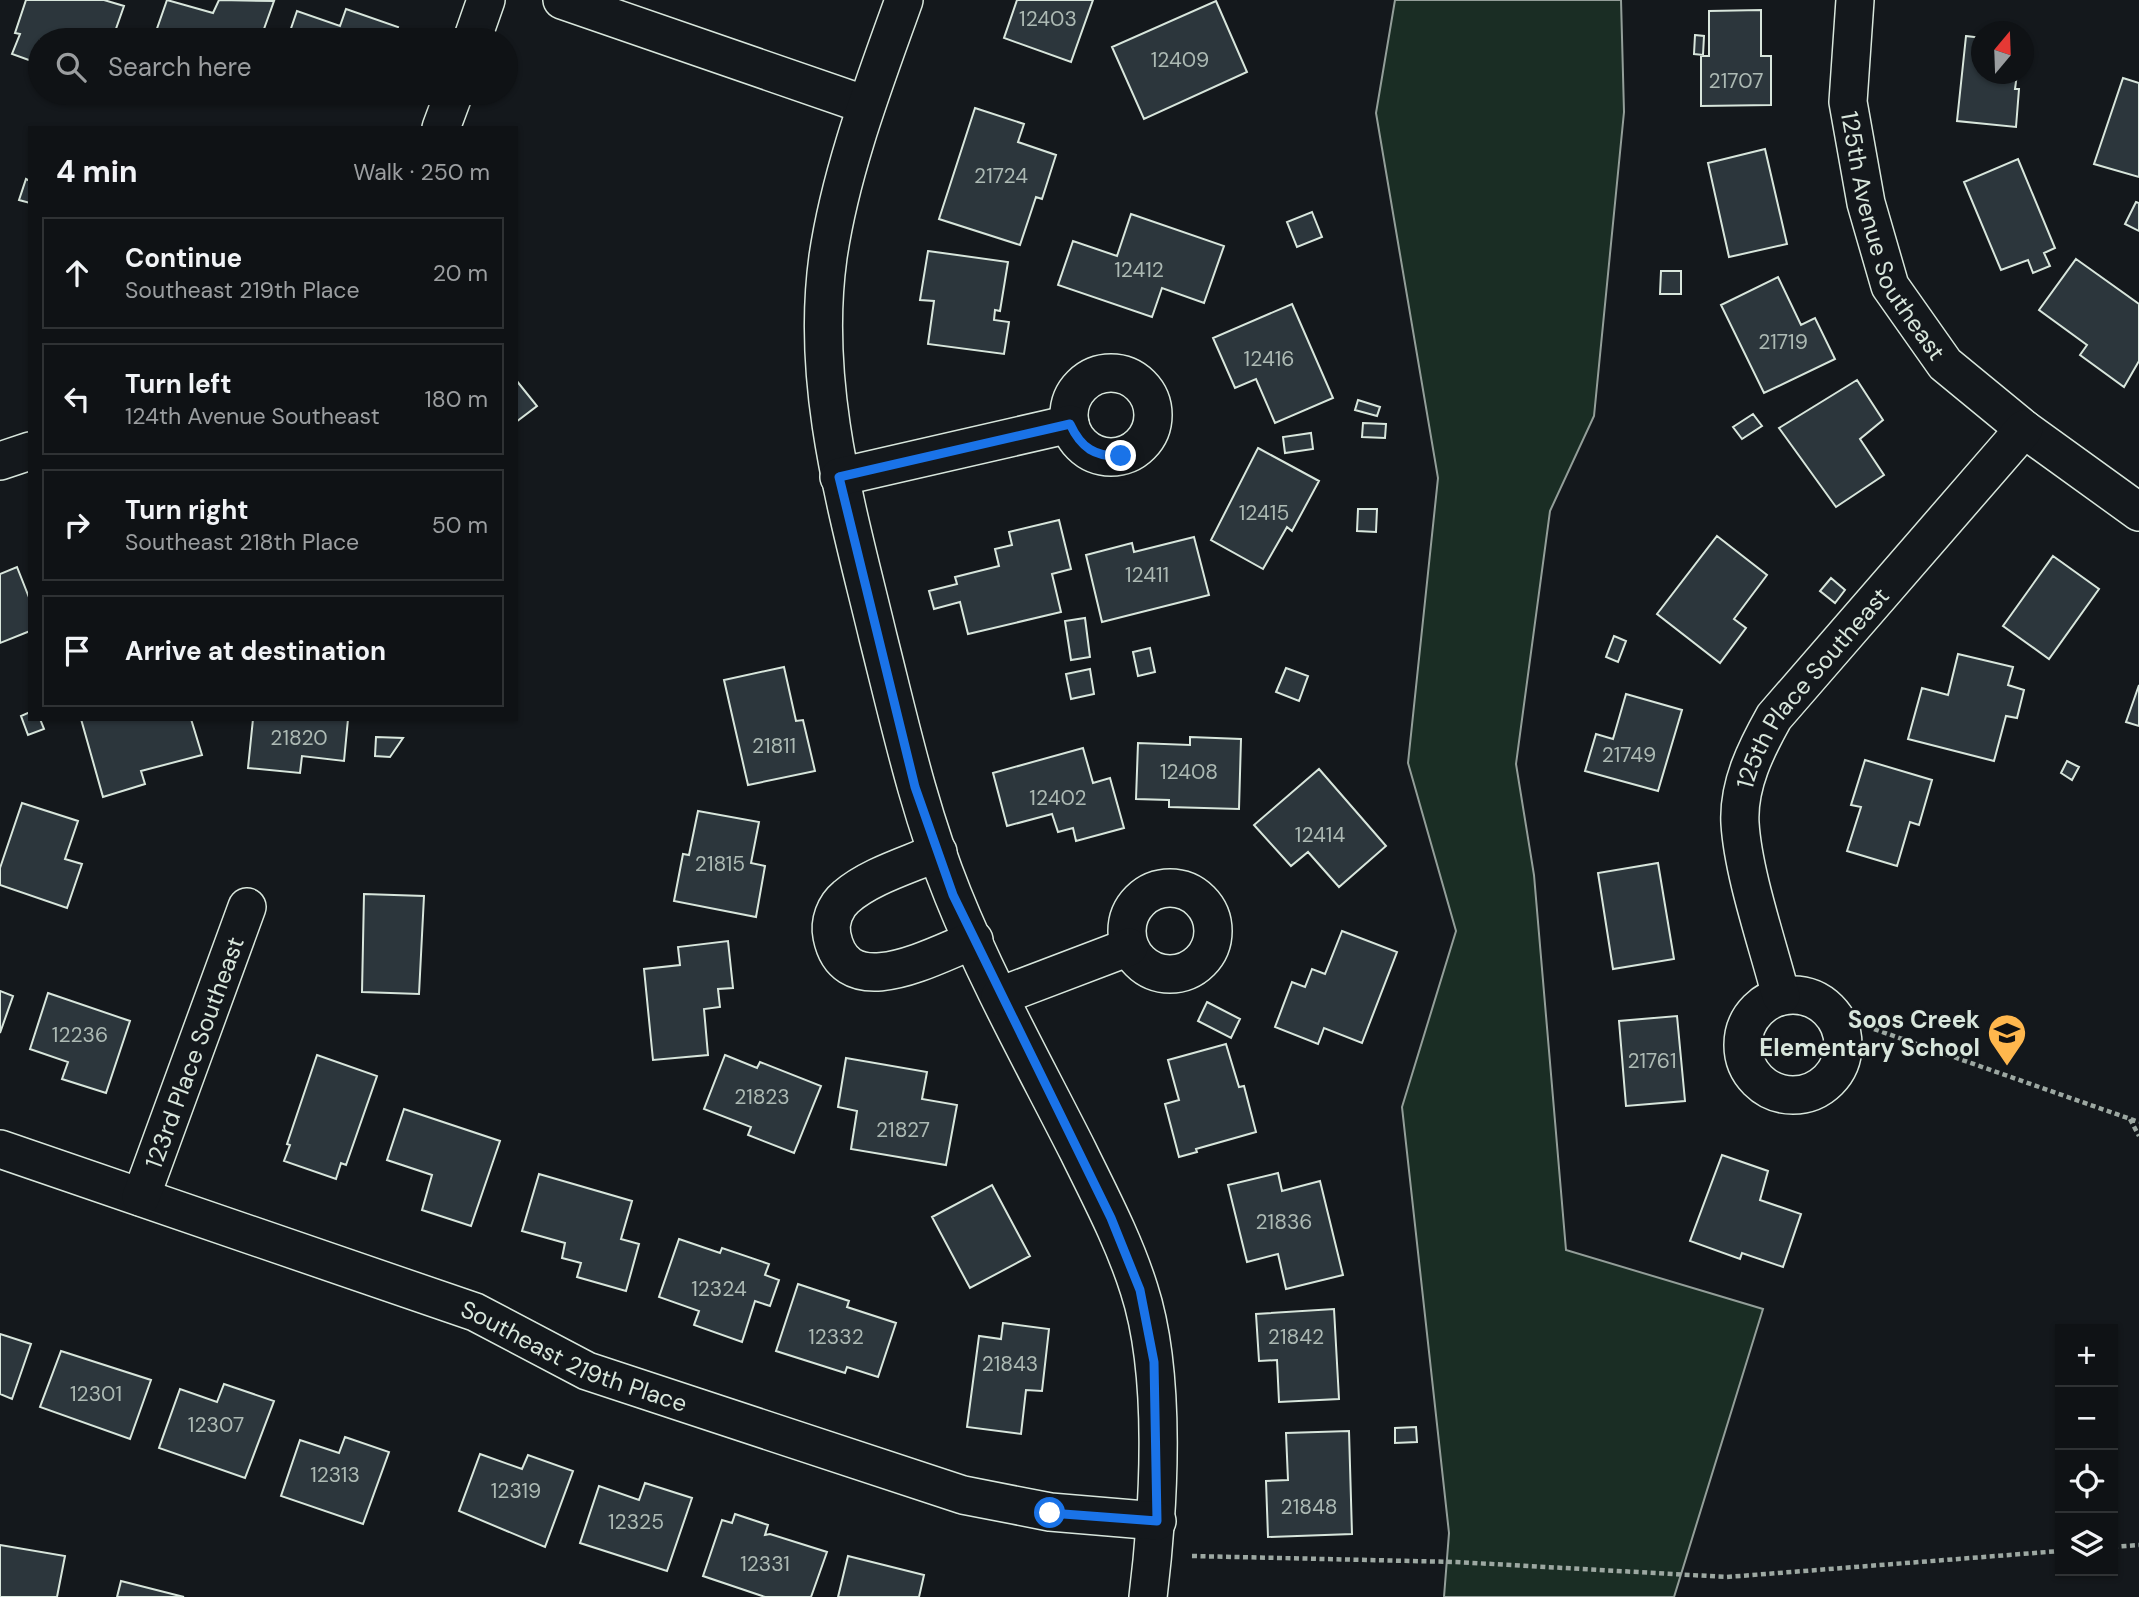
<!DOCTYPE html>
<html lang="en">
<head>
<meta charset="utf-8">
<style>
  :root { --surface:#0f1215; --page:#181b1e; --text:#f1f3f6; --muted:#9b9ea0; --line:#2f3234 }
  body { margin:0; font-family:"DM Sans",sans-serif; background:var(--page); color:var(--text) }
  .controls { position:absolute; right:21px; bottom:21px; display:grid; overflow:hidden; border-radius:0px; box-shadow:0 2px 5px #0004 }
  .controls button { width:63px; height:63px; display:grid; place-items:center; padding:0; border:0; border-bottom:2px solid var(--line); background:var(--surface); color:var(--text); font:35px sans-serif }
  .compass { position:absolute; left:1971px; top:21px; width:63px; height:63px; border-radius:50%; background:var(--surface); box-shadow:0 2px 5px #0004; rotate:19deg }
  .stop { position:absolute; width:21px; height:21px; margin:-16px; border:5px solid #1a73e8; border-radius:50%; background:#fff }
  .stop.end { background:#1a73e8; border-color:#fff; box-shadow:0 2px 7px #0008 }
  .list { margin:0; padding:0; list-style:none }
  h2 { display:flex; justify-content:space-between; align-items:center; height:91px; margin:0; padding:0 28px; font-size:30px }
  h2 small { font-size:23px; font-weight:400; color:var(--muted) }
  .list li { display:grid; grid-template-columns:46px 1fr auto; gap:21px; align-items:center; box-sizing:border-box; height:112px; margin:0 14px 14px; padding:0 14px; border:2px solid var(--line); border-radius:0px }
  .list b { display:block; font-size:26px; white-space:nowrap }
  .list p { margin:0; font-size:23px; white-space:nowrap; color:var(--muted) }
  .list em { font-size:23px; font-style:normal; color:var(--muted) }
  .icon { flex:none; width:38px; height:38px; fill:none; stroke:currentColor; stroke-width:2; stroke-linecap:round; stroke-linejoin:round }
  .map { position:relative; flex:none; width:2139px; height:1597px; overflow:hidden }
  .search { position:absolute; background:var(--surface); box-shadow:0 2px 5px #0004; left:28px; top:28px; width:490px; height:77px; display:flex; align-items:center; gap:18px; box-sizing:border-box; padding:0 24px; border-radius:38px; color:var(--muted); font-size:26px }
  .panel { position:absolute; background:var(--surface); box-shadow:0 2px 5px #0004; left:28px; top:126px; width:490px; height:595px; border-radius:0px }
  .map>svg:first-child { display:block }
  .green { fill:#1a2d24; stroke:#939e99; stroke-width:2 }
  .building { fill:#2c363c; stroke:#d8e6dc; stroke-width:2 }
  .lines { fill:none; stroke-linecap:round; stroke-linejoin:round }
  .minor-casing { stroke:#d8e6dc; stroke-width:40 }
  .path { stroke:#9da8a2; stroke-width:4.5; stroke-dasharray:5 3.5; stroke-linecap:butt }
  .minor { stroke:#14181c; stroke-width:37 }
  .route { stroke:#1a73e8; stroke-width:9 }
  .labels { text-anchor:middle; dominant-baseline:central; stroke-width:5; stroke-linejoin:round; paint-order:stroke }
  .number-label { font-size:21px; fill:#adbab4 }
  .street-label { font-size:24px; fill:#d8e6dc; stroke:#14181c }
  .poi-label { font-size:24px; font-weight:bold; fill:#d8e6dc; stroke:#14181c; text-anchor:end }
</style>
</head>
<body>
<div class="map">
<svg width="2139" height="1597" viewBox="0 0 2139 1597">
  <rect width="100%" height="100%" fill="#14181c"/>
  <!-- green -->
  <path class="green" d="M1395,0h226l3,112 -30,304 -44,95 -34,253 18,111 32,375 197,59 -89,288h-230l5,-64 -47,-426 54,-176 -48,-168 30,-285 -62,-365z"/>
  <!-- building -->
  <path class="building" d="M26,0h78l20,6 -12,34h-72v24l-28,-10 8,-20 -5,-1z
    M167,0l46,13 6,-13 55,1 -14,39h-107z
    M1017,0h76l-22,62 -67,-24z
    M1216,1l31,71 -103,47 -32,-72z
    M346,9l52,18 -5,13h-106l10,-29 43,15z
    M1761,10v46h10v49l-70,1v-50h8v-45z
    M1695,35l9,1 -1,19 -9,-1z
    M1966,36l16,2v36h35l-2,15h4l-3,38 -59,-6z
    M2123,78l16,5v94l-45,-13z
    M975,108l49,16 -6,18 38,13 -14,44 -6,-2 -16,48 -81,-26z
    M1765,149l22,95 -58,13 -21,-94z
    M2018,159l37,89 -11,5 6,13 -17,7 -5,-13 -27,10 -37,-88z
    M26,179l4,2v22l-11,-3z
    M2136,202l3,1v28l-14,-7z
    M1312,212l10,25 -25,10 -10,-25z
    M1131,214l93,32 -20,57 -42,-15 -10,29 -94,-32 15,-44 44,15z
    M928,251l80,11 -8,49 -5,-1 -1,10 15,2 -5,32 -76,-10 6,-43 -14,-1z
    M2076,259l63,45v57l-15,26 -44,-32 7,-10 -48,-35z
    M1661,271h20v23h-21z
    M1778,277l23,48 14,-7 20,41 -71,34 -43,-88z
    M1292,304l41,94 -58,25 -19,-44 -21,9 -22,-50z
    M516,380l21,26 -21,16z
    M1857,380l26,40 -23,19 24,36 -48,32 -57,-79z
    M1358,400l22,7 -3,9 -22,-6z
    M1753,414l9,12 -20,13 -9,-12z
    M1363,423l23,1 -1,14 -23,-1z
    M1311,433l2,16 -28,4 -2,-16z
    M1258,448l61,33 -27,50 -5,-4 -24,42 -52,-29z
    M1358,509h19l-1,23 -19,-1z
    M1059,520l12,49 -19,5 9,38 -93,22 -8,-32 -26,7 -5,-18 28,-7 -2,-7 44,-11 -4,-17 17,-4 -3,-13z
    M1717,536l50,39 -33,44 12,9 -26,35 -63,-49z
    M1194,537l15,58 -107,27 -16,-67 46,-12 2,9z
    M2053,556l46,33 -50,70 -46,-33z
    M17,567l13,33v31l-30,12v-69z
    M1831,578l14,12 -10,13 -15,-12z
    M1085,618l5,39 -19,3 -6,-39z
    M1614,636l12,5 -8,21 -12,-5z
    M1150,648l5,24 -17,4 -5,-24z
    M1958,654l55,13 -5,18 16,5 -7,28 -11,-2 -12,45 -86,-22 14,-51 26,7z
    M784,667l12,54 7,-1 12,51 -67,14 -24,-105z
    M1286,668l22,8 -9,25 -23,-9z
    M1090,669l4,25 -23,5 -5,-25z
    M2139,685v41l-13,-4z
    M1626,694l56,16 -24,81 -73,-20 11,-37 17,5z
    M30,712v7h10l4,10 -16,6 -7,-19z
    M81,719h110l11,36 -61,16 4,13 -42,13z
    M253,719h95l-4,42 -42,-5 -2,17 -52,-5z
    M376,737l27,1 -13,19 -15,-1z
    M1190,737l51,2 -2,70 -70,-2v-7l-33,-1 2,-56 52,2z
    M1083,748l10,35 17,-5 14,50 -48,13 -3,-13 -15,4 -6,-18 -45,12 -14,-53z
    M1865,760l67,20 -13,45 -9,-3 -13,44 -50,-15 14,-44 -10,-2z
    M2067,761l12,6 -7,13 -11,-7z
    M1319,769l67,77 -47,41 -31,-35 -17,14 -37,-41z
    M22,803l56,18 -13,38 17,5 -15,44 -67,-23v-17z
    M698,811l61,11 -8,41 14,3 -9,51 -82,-16 9,-47 6,1z
    M1658,863l16,96 -61,10 -15,-96z
    M364,894l60,2 -5,98 -57,-2z
    M1342,931l55,21 -35,91 -38,-15 -6,16 -43,-17 17,-45 13,5 7,-18 13,5z
    M728,941l5,47 -15,1 2,18 -16,2 4,46 -55,5 -9,-91 36,-4 -2,-18z
    M0,991l13,5 -13,37z
    M48,993l82,28 -24,72 -44,-14 6,-17 -38,-13z
    M1207,1002l33,17 -9,19 -33,-17z
    M1677,1016l8,85 -59,5 -7,-85z
    M1226,1044l13,43 5,-1 12,46 -60,17 1,3 -18,5 -14,-53 14,-4 -11,-40z
    M317,1055l60,21 -31,89 -5,-2 -5,16 -52,-18 6,-16 -3,-1z
    M725,1055l32,13 3,-6 61,24 -27,67 -46,-18 3,-8 -47,-18z
    M846,1058l81,14 -5,27 35,6 -11,60 -95,-16 6,-38 -19,-4z
    M404,1109l96,32 -29,85 -49,-16 10,-35 -45,-15z
    M1722,1155l46,16 -8,29 41,14 -18,53 -41,-14 -2,6 -50,-18z
    M1278,1173l4,18 38,-10 23,94 -57,14 -8,-35 -31,8 -19,-77z
    M539,1174l93,27 -11,38 18,5 -13,47 -49,-14 4,-14 -19,-5 3,-15 -43,-12z
    M992,1185l38,71 -60,32 -38,-71z
    M679,1239l41,14 2,-5 47,16 -4,11 14,5 -9,26 -15,-5 -13,41 -48,-17 5,-14 -40,-14z
    M798,1284l51,17 -2,6 49,16 -18,54 -31,-10 -2,6 -69,-22z
    M1334,1309l5,90 -60,3 -2,-42 -18,1 -3,-47z
    M1003,1323l46,6 -7,62 -16,-1 -5,44 -54,-7 12,-91 22,3z
    M0,1334l31,10 -19,55 -12,-5z
    M61,1351l90,29 -21,59 -90,-32z
    M224,1384l50,17 -29,77 -86,-30 21,-59 37,13z
    M1416,1427l1,15 -22,1v-15z
    M1349,1431l3,103 -84,3 -2,-56 22,-1 -2,-47z
    M345,1437l44,15 -26,72 -82,-28 19,-56 39,13z
    M480,1454l42,15 6,-14 45,16 -28,76 -86,-36z
    M645,1483l47,15 -25,73 -87,-28 19,-57 40,14z
    M735,1514l33,11 -3,10 5,-1 57,18 -16,45h-46l-62,-21 19,-56 10,3z
    M0,1545l65,11 -8,41h-57z
    M848,1556l76,19 -5,22h-81z
    M121,1581l63,16h-67z"/>
  <g class="lines">
    <!-- minor casing -->
    <g class="minor-casing">
      <g id="minor">
        <path d="M562,0l304,105"/>
        <path d="M904,0c-30,84 -63,169 -76,257 -18,130 20,255 50,380 22,87 41,174 75,258 35,87 82,171 125,256 22,45 46,90 61,138 28,86 20,218 9,308"/>
        <path id="s1" d="M1855,0l-7,102 18,101 24,83 55,78 79,65 115,83"/>
        <path d="M472,40l14,-40"/>
        <path d="M441,128l13,-35"/>
        <circle cx="1111" cy="415" r="42"/>
        <path d="M0,461l30,-10"/>
        <path d="M839,477l231,-53"/>
        <path d="M938,852c-29,13 -68,24 -92,45 -11,9 -17,25 -14,39 14,70 102,19 142,4"/>
        <circle cx="1170" cy="931" r="43"/>
        <circle cx="1793" cy="1045" r="50"/>
        <path d="M1000,996l129,-49"/>
        <path id="s2" d="M1781,996c-13,-51 -38,-122 -41,-173 -2,-38 16,-74 34,-106l250,-288"/>
        <path id="s3" d="M0,1149l475,163 112,59 376,124 87,17 107,9"/>
        <path id="s4" d="M141,1197l106,-290"/>
      </g>
    </g>
    <!-- path -->
    <path class="path" d="M1834,1015l305,107
      M2130,1119l9,17
      M2113,1547l26,-2
      M1192,1556l264,6 271,15 333,-26"/>
    <!-- minor -->
    <use href="#minor" class="minor"/>
  </g>
  <g class="lines">
    <!-- route -->
    <path class="route" d="M1050,1513l107,8 -3,-159 -14,-72 -29,-72 -158,-323 -38,-108 -76,-310 231,-53c11,24 25,33 51,32"/>
  </g>
  <!-- icons -->
  <defs>
    <g id="school-pin" transform="scale(2.0125)"><path d="M0 17L-7.5 6A9.5 9.5 0 1 1 7.5 6Z" fill="#ffb74d" stroke="#14181c"/><path d="M0-5L7-2L0 1L-7-2ZM-4 1L0 2.5L4 1V4Q0 6-4 4Z" fill="#111"/></g>
  </defs>
  <g fill-rule="evenodd">
    <use href="#school-pin" x="2007" y="1033"/>
  </g>
  <g class="labels">
    <!-- number labels -->
    <g class="number-label">
      <text x="1048" y="19">12403</text>
      <text x="1180" y="60">12409</text>
      <text x="1736" y="81">21707</text>
      <text x="1001" y="176">21724</text>
      <text x="1139" y="270">12412</text>
      <text x="1783" y="342">21719</text>
      <text x="1269" y="359">12416</text>
      <text x="1264" y="513">12415</text>
      <text x="1147" y="575">12411</text>
      <text x="299" y="738">21820</text>
      <text x="774" y="746">21811</text>
      <text x="1629" y="755">21749</text>
      <text x="1189" y="772">12408</text>
      <text x="1058" y="798">12402</text>
      <text x="1320" y="835">12414</text>
      <text x="720" y="864">21815</text>
      <text x="80" y="1035">12236</text>
      <text x="1652" y="1061">21761</text>
      <text x="762" y="1097">21823</text>
      <text x="903" y="1130">21827</text>
      <text x="1284" y="1222">21836</text>
      <text x="719" y="1289">12324</text>
      <text x="836" y="1337">12332</text>
      <text x="1296" y="1337">21842</text>
      <text x="1010" y="1364">21843</text>
      <text x="96" y="1394">12301</text>
      <text x="216" y="1425">12307</text>
      <text x="335" y="1475">12313</text>
      <text x="516" y="1491">12319</text>
      <text x="1309" y="1507">21848</text>
      <text x="636" y="1522">12325</text>
      <text x="765" y="1564">12331</text>
    </g>
    <!-- street labels -->
    <g class="street-label">
      <text stroke="none"><textPath href="#s1" startOffset="245">125th Avenue Southeast</textPath></text>
      <text stroke="none"><textPath href="#s2" startOffset="336">125th Place Southeast</textPath></text>
      <text stroke="none"><textPath href="#s4" startOffset="154">123rd Place Southeast</textPath></text>
      <text stroke="none"><textPath href="#s3" startOffset="611">Southeast 219th Place</textPath></text>
    </g>
    <!-- poi labels -->
    <g class="poi-label">
      <text x="1980" y="1019">Soos Creek<tspan x="1980" dy="28">Elementary School</tspan></text>
    </g>
  </g>
</svg>
<div class="controls">
<button>+</button>
<button>−</button>
<button><svg class="icon" aria-label="locate" viewBox="0 0 24 24"><circle cx="12" cy="12" r="6"/><path d="M12 2v4M12 18v4M2 12h4M18 12h4"/></svg></button>
<button><svg class="icon" aria-label="layers" viewBox="0 0 24 24"><path d="M12 4l9 5-9 5-9-5zM3 14l9 5 9-5"/></svg></button>
</div>
<svg class="compass" viewBox="-18 -18 36 36"><path d="M0-13l5 13h-10z" fill="#e53935"/><path d="M0 13l5-13h-10z" fill="#9b9ea0"/></svg>
<div class="stop" style="left:1050px;top:1513px"></div>
<div class="stop end" style="left:1121px;top:456px"></div>
<div class="search"><svg class="icon" aria-label="search" viewBox="0 0 24 24"><circle cx="10" cy="10" r="6"/><path d="M15 15l6 6"/></svg>Search here</div>
<section class="panel">
<h2>4 min<small>Walk · 250 m</small></h2>
<ul class="list">
<li><svg class="icon" aria-label="ahead" viewBox="0 0 24 24"><path d="M12 20V5M6 11l6-6 6 6"/></svg><div><b>Continue</b><p>Southeast 219th Place</p></div><em>20 m</em></li>
<li><svg class="icon" aria-label="left" viewBox="0 0 24 24"><path d="M17 20v-9H6M10 6l-5 5 5 5"/></svg><div><b>Turn left</b><p>124th Avenue Southeast</p></div><em>180 m</em></li>
<li><svg class="icon" aria-label="right" viewBox="0 0 24 24"><path d="M7 20v-9h11M14 6l5 5-5 5"/></svg><div><b>Turn right</b><p>Southeast 218th Place</p></div><em>50 m</em></li>
<li><svg class="icon" aria-label="arrive" viewBox="0 0 24 24"><path d="M6 21V4h12l-3 4 3 4H6"/></svg><div><b>Arrive at destination</b></div></li>
</ul>
</section>
</div>
</body>
</html>
